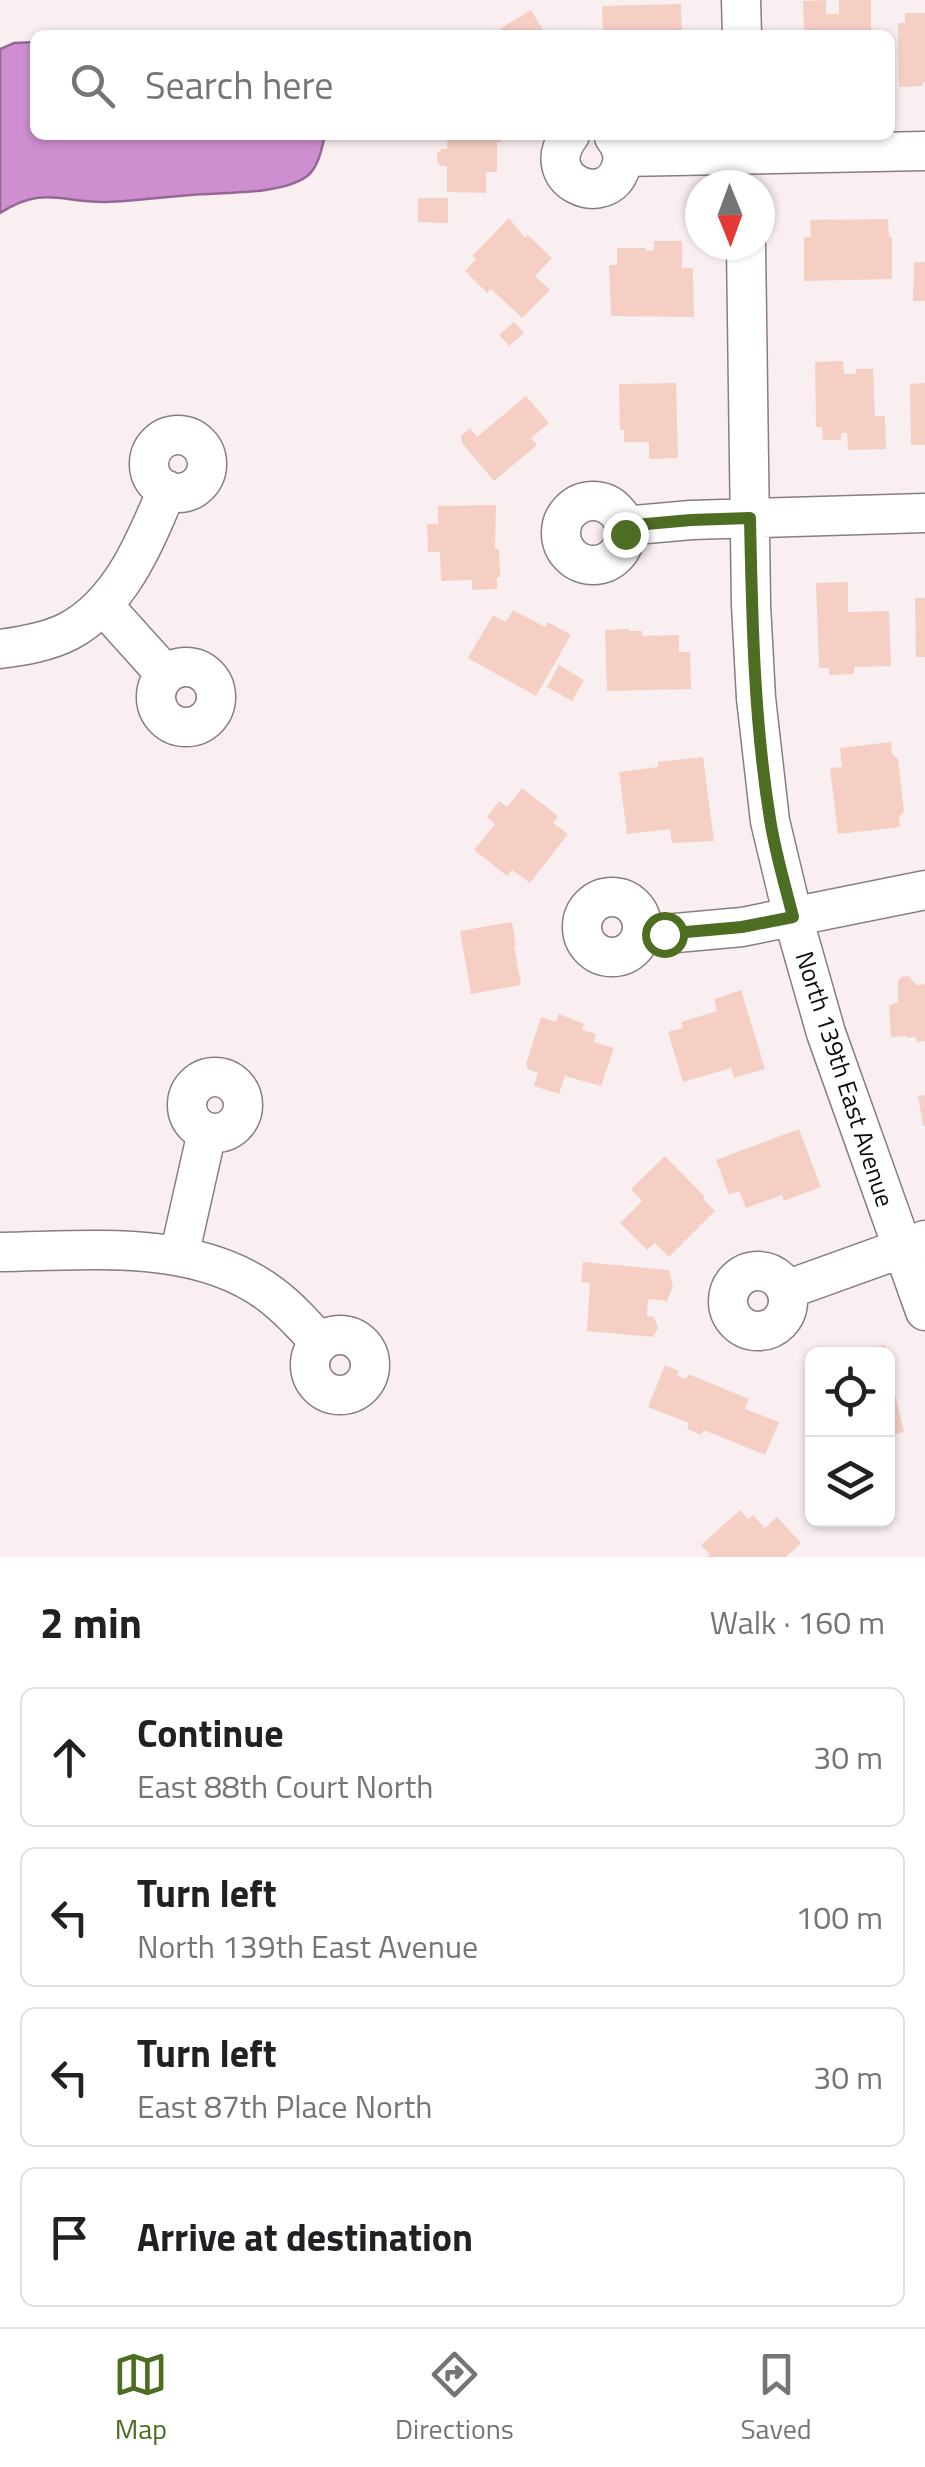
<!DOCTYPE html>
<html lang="en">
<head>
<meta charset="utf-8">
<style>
  :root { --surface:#fff; --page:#f6f6f6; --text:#202124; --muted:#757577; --line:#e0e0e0; --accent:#4d6d23 }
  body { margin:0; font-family:"Titillium Web",sans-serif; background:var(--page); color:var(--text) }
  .controls { position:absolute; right:30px; bottom:30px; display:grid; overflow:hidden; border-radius:15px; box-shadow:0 2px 8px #0004 }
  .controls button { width:90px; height:90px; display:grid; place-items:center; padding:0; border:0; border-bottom:2px solid var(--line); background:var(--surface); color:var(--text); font:50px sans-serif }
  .compass { position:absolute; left:685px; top:170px; width:90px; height:90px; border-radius:50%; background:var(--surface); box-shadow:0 2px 8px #0004; rotate:179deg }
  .stop { position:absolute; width:30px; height:30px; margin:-22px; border:8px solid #4d6d23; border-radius:50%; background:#fff }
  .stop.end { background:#4d6d23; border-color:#fff; box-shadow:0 2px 10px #0008 }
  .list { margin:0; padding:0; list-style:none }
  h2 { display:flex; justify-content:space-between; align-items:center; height:130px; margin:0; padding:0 40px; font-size:42px }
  h2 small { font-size:32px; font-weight:400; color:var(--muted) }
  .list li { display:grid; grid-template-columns:65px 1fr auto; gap:30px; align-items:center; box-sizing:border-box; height:140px; margin:0 20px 20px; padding:0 20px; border:2px solid var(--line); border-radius:15px }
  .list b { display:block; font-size:38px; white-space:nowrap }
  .list p { margin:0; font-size:32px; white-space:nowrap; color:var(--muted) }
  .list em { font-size:32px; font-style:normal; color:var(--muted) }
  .icon { flex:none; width:55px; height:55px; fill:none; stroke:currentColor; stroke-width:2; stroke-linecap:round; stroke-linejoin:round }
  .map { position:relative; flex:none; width:925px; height:1557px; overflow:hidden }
  .search { position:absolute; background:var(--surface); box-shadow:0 2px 8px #0004; left:30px; right:30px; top:30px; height:110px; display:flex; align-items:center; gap:25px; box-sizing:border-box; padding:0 35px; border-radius:15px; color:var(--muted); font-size:38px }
  .sheet { height:770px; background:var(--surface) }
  nav { display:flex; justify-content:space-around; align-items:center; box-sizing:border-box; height:140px; border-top:2px solid var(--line); background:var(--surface); font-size:28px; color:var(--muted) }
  nav a { display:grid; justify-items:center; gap:5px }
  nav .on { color:var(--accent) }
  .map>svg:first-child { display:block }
  .water { fill:#cd8fd0; stroke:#946895; stroke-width:2.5 }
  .building { fill:#f5cfc4 }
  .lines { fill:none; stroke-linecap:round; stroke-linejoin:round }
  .minor-casing { stroke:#887e7f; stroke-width:41 }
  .minor { stroke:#fff; stroke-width:38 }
  .route { stroke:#4d6d23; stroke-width:12 }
  .labels { text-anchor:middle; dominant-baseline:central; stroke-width:9; stroke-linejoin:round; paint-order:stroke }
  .street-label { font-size:25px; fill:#0f0c0c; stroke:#fff }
</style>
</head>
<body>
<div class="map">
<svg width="925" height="1557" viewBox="0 0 925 1557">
  <rect width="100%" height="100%" fill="#faeff0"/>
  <!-- water -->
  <path class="water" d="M35,42v93h290c-3,13 -7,34 -19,42 -27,18 -82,15 -115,18 -28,2 -57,6 -85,7 -45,1 -62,-17 -106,11v-164l14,-6z"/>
  <!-- building -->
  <path class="building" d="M826,0v14h13v-14h32v35h-67l-1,-34z
    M681,4l1,31h-79l-1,-29z
    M531,10l15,25h-56z
    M905,13h20v69h-2v4l-24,1 -1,-64h7z
    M448,135h53v7h-4v30h-11v21l-39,-1v-26h-7l-3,-5v-7l4,-5h6z
    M418,198h30v25l-30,-1z
    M509,218l16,20 3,-3 24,23 -17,18 15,14 -28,28 -31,-29 -4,4 -22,-22 11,-12 -4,-3z
    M888,219l1,18h3v42l-88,2v-44h7l-1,-17z
    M654,241h28v27h11l1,49 -83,-1 -2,-51h8v-17h29v3l8,-1z
    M914,262h11v39h-12z
    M514,322l10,11 -15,13 -10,-11z
    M843,361l1,13h12v-5h17l2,47h10l1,33 -38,1 -1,-17h-6v7h-18l-1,-13h-6l-1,-65z
    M676,383l2,75 -29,1v-17h-25v-12h-4l-1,-46z
    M925,383v62h-14l-1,-61z
    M526,396l23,27 -18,15 6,7 -43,36 -32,-38 -1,-7 9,-8 7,9z
    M496,505l-1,44h4l1,28h-3v12l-25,1v-10l-31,1 -1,-29h-12l-1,-28h11v-18z
    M848,582v30l41,-1 2,55 -37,1v7l-25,1v-7h-10l-3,-85z
    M915,598h10v59h-9z
    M513,610l32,17 3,-5 23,13 -35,61 -68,-38 25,-43 13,7z
    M629,629v2h13v5l37,-1v17h11l1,37 -84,2 -2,-61z
    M559,665l25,15 -12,21 -25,-14z
    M891,742l1,12 6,5 6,52 -5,6 1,10 -62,7 -8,-66 12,-1 -2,-19z
    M703,757l11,84 -42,2 -2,-14 -43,5 -8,-62 39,-5v-5z
    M522,788l36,28 -5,7 15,11 -38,49 -18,-13 -5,6 -33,-26 21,-26 -8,-7 12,-16 8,6z
    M512,922l4,24h-2l7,39 -50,9 -11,-63z
    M909,976l7,9 9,-1v57l-8,1 -1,-5 -9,1 -1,-2 -15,1 -2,-31 9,-4v-20l3,-5z
    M741,990l24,79 -31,9 -3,-10 -48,14 -15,-50 15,-4 -2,-6 36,-11 -3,-12z
    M559,1014l25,10 -2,6 14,4 -2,8 20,6 -13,38 -36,-10 -6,18 -25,-8 4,-13 -10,-4 -2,-5 15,-47 15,5z
    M925,1095v31h-2l-5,-30z
    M799,1129l22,58 -37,14 -2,-6 -36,13 -7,-17 -10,4 -13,-35z
    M665,1156l40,41 -2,2 12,12 -46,46 -14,-14 -8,7 -27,-27 22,-22 -11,-12z
    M583,1262l86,8 4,16 -6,15 -19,-2 -1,17 7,1 4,11 -5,9 -66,-6 3,-48 -9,-1z
    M885,1345l2,9h-38v-1z
    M888,1364l16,68 -16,4z
    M665,1365l14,6 -2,5 9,3 2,-5 61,25 -4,10 34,13 -14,33 -61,-25 -3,5 -14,-6 2,-6 -41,-16z
    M740,1510l8,9 5,-4 12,13 12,-11 24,26 -15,14h-79l3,-2 -9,-10z"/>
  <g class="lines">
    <!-- minor casing -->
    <g class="minor-casing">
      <path id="minor" d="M741,0l1,35
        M570,135c-35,45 37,77 51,32 4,-11 0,-21 -7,-30
        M623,157l302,-6
        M746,245l5,360 5,93 14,123 23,96 33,116 99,278
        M149 464a29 29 0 1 1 58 0a29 29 0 1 1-58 0Z
        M561 533a32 32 0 1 1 64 0a32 32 0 1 1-64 0Z
        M624,526l67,-6 234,-7
        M103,605l63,70
        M0,649c23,-3 48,-7 69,-18 52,-28 76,-89 98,-141
        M156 697a30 30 0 1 1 60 0a30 30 0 1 1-60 0Z
        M582 927a30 30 0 1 1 60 0a30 30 0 1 1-60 0Z
        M642,931l23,3 77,-7 183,-37
        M187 1105a28 28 0 1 1 56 0a28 28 0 1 1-56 0Z
        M0,1252c89,-1 195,-14 270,42 19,14 35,32 50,49
        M179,1256l28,-124
        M728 1301a30 30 0 1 1 60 0a30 30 0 1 1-60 0Z
        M786,1290l139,-50
        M310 1365a30 30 0 1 1 60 0a30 30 0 1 1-60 0Z"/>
    </g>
    <!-- minor -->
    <use href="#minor" class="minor"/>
  </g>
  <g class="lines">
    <!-- route -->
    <path class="route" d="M625,534l-1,-8 67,-6 59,-2c2,100 4,202 20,301 5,33 15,66 23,98l-51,10 -78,7"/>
  </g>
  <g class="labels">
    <!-- street labels -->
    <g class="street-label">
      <text transform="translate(845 1079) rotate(72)">North 139th East Avenue</text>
    </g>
  </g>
</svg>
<div class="controls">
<button><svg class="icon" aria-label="locate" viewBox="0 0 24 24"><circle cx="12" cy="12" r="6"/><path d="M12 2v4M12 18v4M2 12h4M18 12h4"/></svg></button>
<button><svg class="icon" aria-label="layers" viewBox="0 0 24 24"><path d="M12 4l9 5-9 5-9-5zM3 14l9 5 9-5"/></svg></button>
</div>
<svg class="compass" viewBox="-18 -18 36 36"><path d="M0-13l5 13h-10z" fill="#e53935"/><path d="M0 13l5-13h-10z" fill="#757577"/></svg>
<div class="stop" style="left:664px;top:934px"></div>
<div class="stop end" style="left:625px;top:534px"></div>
<div class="search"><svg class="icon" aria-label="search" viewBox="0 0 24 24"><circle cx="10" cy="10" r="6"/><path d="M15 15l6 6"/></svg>Search here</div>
</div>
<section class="sheet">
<h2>2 min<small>Walk · 160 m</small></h2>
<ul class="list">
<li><svg class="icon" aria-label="ahead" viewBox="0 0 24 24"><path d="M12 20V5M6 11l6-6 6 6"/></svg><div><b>Continue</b><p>East 88th Court North</p></div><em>30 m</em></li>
<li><svg class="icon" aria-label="left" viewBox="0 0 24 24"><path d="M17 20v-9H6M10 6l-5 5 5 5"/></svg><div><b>Turn left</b><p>North 139th East Avenue</p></div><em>100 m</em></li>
<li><svg class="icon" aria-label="left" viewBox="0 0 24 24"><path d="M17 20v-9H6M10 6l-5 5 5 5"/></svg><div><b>Turn left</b><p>East 87th Place North</p></div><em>30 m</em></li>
<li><svg class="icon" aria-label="arrive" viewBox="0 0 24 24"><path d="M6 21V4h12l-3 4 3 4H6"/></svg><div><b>Arrive at destination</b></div></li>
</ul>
</section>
<nav>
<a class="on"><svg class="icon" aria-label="map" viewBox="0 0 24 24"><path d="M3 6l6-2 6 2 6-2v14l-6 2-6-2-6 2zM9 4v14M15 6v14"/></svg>Map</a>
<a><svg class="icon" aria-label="directions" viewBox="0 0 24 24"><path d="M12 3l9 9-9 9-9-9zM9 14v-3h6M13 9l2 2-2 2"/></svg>Directions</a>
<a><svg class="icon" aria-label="saved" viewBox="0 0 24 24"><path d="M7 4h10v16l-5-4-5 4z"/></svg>Saved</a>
</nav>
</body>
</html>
